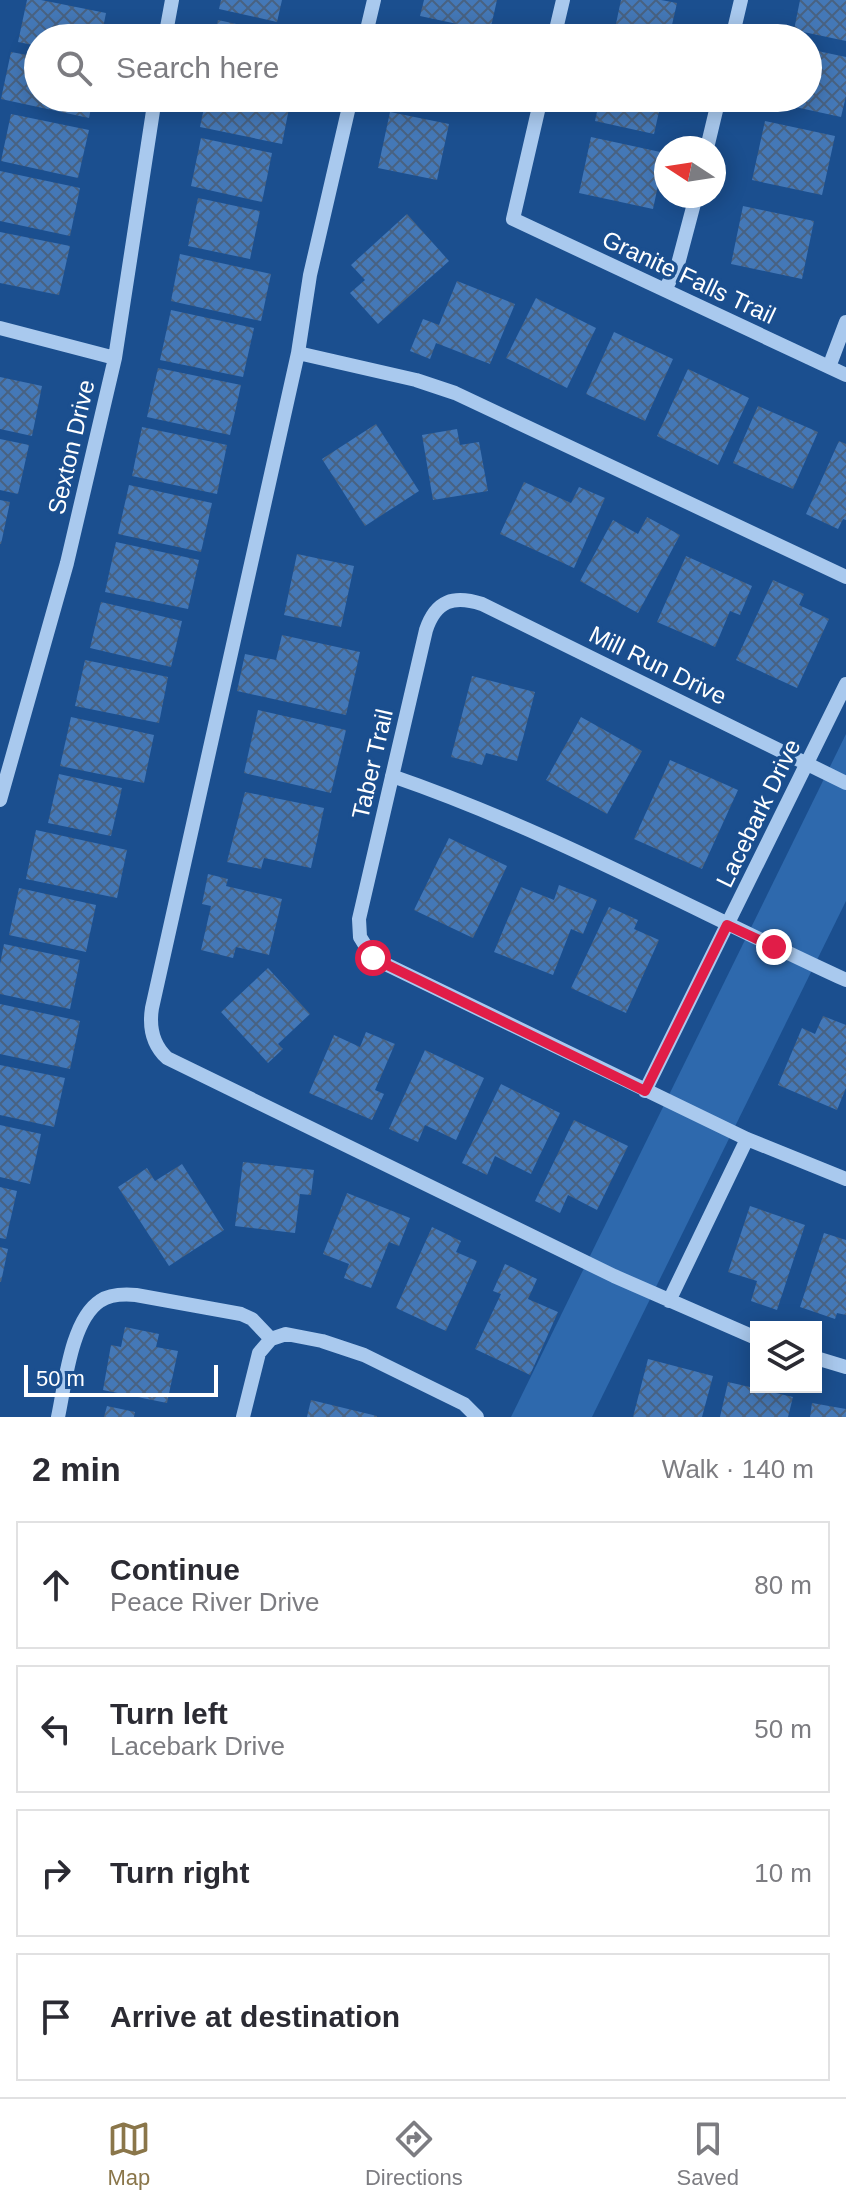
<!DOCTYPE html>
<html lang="en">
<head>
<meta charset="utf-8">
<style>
  :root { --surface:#fff; --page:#f2f2f3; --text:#2b2b33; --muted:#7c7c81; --line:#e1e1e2; --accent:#8a764a }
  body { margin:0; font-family:Helvetica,sans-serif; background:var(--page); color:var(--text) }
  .controls { position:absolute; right:24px; bottom:24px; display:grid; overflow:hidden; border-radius:0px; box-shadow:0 4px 20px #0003 }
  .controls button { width:72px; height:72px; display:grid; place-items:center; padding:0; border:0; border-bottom:2px solid var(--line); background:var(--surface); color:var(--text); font:40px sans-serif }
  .compass { position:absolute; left:654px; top:136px; width:72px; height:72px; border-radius:50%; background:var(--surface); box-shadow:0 4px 20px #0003; rotate:282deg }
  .scale { position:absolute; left:24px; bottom:20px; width:194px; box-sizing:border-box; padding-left:8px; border:4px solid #fff; border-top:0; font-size:22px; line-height:28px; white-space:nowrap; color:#fff; -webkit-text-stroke:6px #1b4f8f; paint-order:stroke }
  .stop { position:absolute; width:24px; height:24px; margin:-18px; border:6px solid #e11d48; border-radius:50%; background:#fff }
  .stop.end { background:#e11d48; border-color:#fff; box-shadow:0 2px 8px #0008 }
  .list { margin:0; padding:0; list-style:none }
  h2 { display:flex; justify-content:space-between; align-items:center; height:104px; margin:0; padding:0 32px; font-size:34px }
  h2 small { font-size:26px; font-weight:400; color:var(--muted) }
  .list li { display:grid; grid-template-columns:52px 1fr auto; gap:24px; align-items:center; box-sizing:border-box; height:128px; margin:0 16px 16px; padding:0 16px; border:2px solid var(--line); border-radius:0px }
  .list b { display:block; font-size:30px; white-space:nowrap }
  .list p { margin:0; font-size:26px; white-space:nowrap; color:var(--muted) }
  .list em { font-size:26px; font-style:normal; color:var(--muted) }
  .icon { flex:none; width:44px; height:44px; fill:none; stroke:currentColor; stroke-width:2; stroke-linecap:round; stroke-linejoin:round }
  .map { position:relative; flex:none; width:846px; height:1417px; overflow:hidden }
  .search { position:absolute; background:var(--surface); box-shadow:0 4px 20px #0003; left:24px; right:24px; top:24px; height:88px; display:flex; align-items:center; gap:20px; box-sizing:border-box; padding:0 28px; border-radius:44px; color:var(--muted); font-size:30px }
  .sheet { height:680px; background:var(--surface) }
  nav { display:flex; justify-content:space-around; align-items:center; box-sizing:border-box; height:112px; border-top:2px solid var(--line); background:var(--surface); font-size:22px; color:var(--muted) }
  nav a { display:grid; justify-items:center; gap:4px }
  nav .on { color:var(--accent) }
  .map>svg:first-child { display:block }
  .green { fill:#2e69ad }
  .building { fill:url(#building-cross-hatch) }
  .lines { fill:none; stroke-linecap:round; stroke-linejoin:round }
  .minor { stroke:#a9c9ee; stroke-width:14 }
  .route { stroke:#e11d48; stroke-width:10 }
  .labels { text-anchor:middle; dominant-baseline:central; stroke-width:7; stroke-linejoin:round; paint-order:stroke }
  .street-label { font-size:24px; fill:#fff; stroke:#1b4f8f }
</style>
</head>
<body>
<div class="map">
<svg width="846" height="1417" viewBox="0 0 846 1417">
  <defs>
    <pattern id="building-cross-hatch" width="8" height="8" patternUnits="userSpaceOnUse" patternTransform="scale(2)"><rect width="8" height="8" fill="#4478b7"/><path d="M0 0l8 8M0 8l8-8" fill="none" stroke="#486282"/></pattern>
  </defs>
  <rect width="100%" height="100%" fill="#1b4f8f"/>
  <!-- green -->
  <path class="green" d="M846,734v167l-254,516h-81z"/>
  <!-- building -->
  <path class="building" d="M27,0h14l65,13 -5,25h-63v8l-20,-4z
    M221,0h61l-5,22 -58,-13z
    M424,0h73l-7,31 -70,-15z
    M621,0h40l16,3 -8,35h-56z
    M800,0h46v41l-52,-11z
    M218,20l79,17v1h-83z
    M405,32l23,5v1h-24z
    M808,49l38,8v39l-5,21 -83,-18 50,-1z
    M11,52l27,5v41h55l-4,20 -88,-19z
    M206,98h85l-9,46 -82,-17z
    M410,98h63l-3,14z
    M600,98h62l-8,36 -59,-13z
    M390,112l59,12 -12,56 -59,-12z
    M11,114l78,16 -11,48 -77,-17z
    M765,121l70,15 -13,59 -70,-15z
    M591,137l74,16 -12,56 -74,-16z
    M201,138l71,15 -10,49 -71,-16z
    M0,171l80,17 -10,48 -70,-15z
    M198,198l62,13 -10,48 -62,-13z
    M743,206l71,15 -12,58 -71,-15z
    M407,214l42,47 -71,63 -28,-31 15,-13 -14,-15z
    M0,232l70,14 -11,49 -59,-12z
    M180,254l91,20 -10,47 -90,-20z
    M457,281l58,23 -25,60 -54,-21 -6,16 -20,-8 13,-32 16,6z
    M536,298l60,30 -29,60 -61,-30z
    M171,310l83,18 -11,49 -83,-17z
    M614,332l59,27 -28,62 -59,-27z
    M158,368l83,17 -11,50 -83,-18z
    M688,369l61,29 -31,67 -61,-29z
    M0,377l42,9 -10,50 -32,-7z
    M758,406l60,26 -25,57 -60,-26z
    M376,424l43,67 -54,35 -43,-67z
    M142,427l85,18 -10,49 -85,-18z
    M457,429l3,16 19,-3 9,49 -55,9 -11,-65z
    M0,439l29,6 -11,49 -18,-4z
    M839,441l7,3v76l-3,-1 -5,10 -32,-15z
    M524,482l47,21 8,-16 26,11 -31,70 -74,-34z
    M129,485l83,18 -11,49 -83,-18z
    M0,500l10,2 -9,42h-1z
    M647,517l33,18 -42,78 -58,-32 33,-61 25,14z
    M116,542l83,18 -11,49 -83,-17z
    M297,554l57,12 -13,61 -57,-12z
    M686,556l66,30 -12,29 -10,-4 -15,36 -58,-25z
    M773,580l31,14 -5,11 30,14 -32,69 -61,-28z
    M101,602l81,19 -11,46 -81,-19z
    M282,635l78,17 -14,63 -109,-24 8,-37 31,6z
    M85,660l83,17 -9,46 -84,-17z
    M472,676l63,16 -18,69 -31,-8 -4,12 -31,-8z
    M258,710l88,20 -15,63 -87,-20z
    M71,717l83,18 -10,48 -84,-17z
    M581,717l61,34 -35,63 -61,-34z
    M670,760l68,30 -36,79 -68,-30z
    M59,774l63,14 -11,48 -63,-13z
    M245,792l79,16 -13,60 -47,-10 -3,11 -34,-7z
    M36,830l91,20 -10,48 -91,-19z
    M449,838l58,28 -34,72 -59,-28z
    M208,874l20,5 -2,7 56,13 -13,56 -33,-8 -3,11 -32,-8 10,-44 -9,-2z
    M559,885l38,15 -14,34 -12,-5 -18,46 -59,-23 27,-65 33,13z
    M19,888l77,17 -10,47 -77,-17z
    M609,907l29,13 -4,9 25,11 -33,73 -55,-25z
    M4,944l76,16 -10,49 -70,-15v-30z
    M268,968l42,46 -32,30 5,5 -15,14 -47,-51z
    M0,1004l80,17 -10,48 -70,-15z
    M823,1016l23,9v63l-9,22 -59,-25 24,-57 13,6z
    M366,1032l29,12 -20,46 9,4 -12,26 -63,-27 25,-58 26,12z
    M425,1050l59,28 -28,62 -31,-15 -7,17 -29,-13z
    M0,1065l65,13 -11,49 -54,-12z
    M501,1084l59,29 -29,61 -36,-18 -8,19 -25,-12z
    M574,1120l54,26 -31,64 -29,-15 -8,18 -25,-12z
    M0,1125l41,9 -11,50 -30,-7z
    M243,1162l71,8 -3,25 -11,-1 -5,39 -60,-7z
    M182,1164l42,66 -55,36 -51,-79 29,-19 8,13z
    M0,1187l17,4 -11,48 -6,-1z
    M347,1193l63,25 -11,28 -10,-4 -18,46 -27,-10 5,-14 -26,-10z
    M750,1206l55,19 -28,85 -26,-9 6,-20 -29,-9z
    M432,1227l29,14 -5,11 21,9 -31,70 -50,-23z
    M824,1233l22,7v75l-9,-2 -2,6 -35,-12z
    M0,1247l8,2 -7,33h-1z
    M505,1264l32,15 -9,20 30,13 -28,63 -55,-26 26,-55 -8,-3z
    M125,1327l34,7 -3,13 22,4 -11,52 -64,-13 8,-45 10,2z
    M648,1359l65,17 -11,41h-69z
    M728,1382l65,15 -5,20h-68z
    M311,1400l66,16v1h-70z
    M812,1403l34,6v8h-36z
    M107,1406l28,6 -1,5h-30z"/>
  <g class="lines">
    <!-- minor -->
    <path class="minor" d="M165,38l7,-38
      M365,38l9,-38
      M554,38l9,-38
      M732,38l9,-38
      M351,98l-41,177 -12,78 -146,655c-3,19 0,36 15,50l447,218 142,62
      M541,98l-28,121 333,156
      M707,148l12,-50
      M665,290l13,-26 18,-68
      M0,328l115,30
      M298,353l118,27 39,13 391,184
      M829,367l17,-45
      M392,776c157,54 303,135 454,204
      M846,783l-364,-179c-28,-9 -46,-4 -56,26l-67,289 1,18 13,21 374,181 99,40
      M0,800l67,-237 48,-205 40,-260
      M645,1091l201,-407
      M669,1301l78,-162
      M816,1358l30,9
      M58,1417c7,-32 13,-97 42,-116 10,-7 24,-7 36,-6l105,19 11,5 19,20
      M243,1417l16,-64 12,-14 15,-5 36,7 42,14 100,49 13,13"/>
  </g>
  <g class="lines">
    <!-- route -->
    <path class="route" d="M373,958l272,133 82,-166 47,22"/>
  </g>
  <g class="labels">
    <!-- street labels -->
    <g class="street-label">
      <text transform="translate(689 277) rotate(25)">Granite Falls Trail</text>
      <text transform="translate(71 447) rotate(-77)">Sexton Drive</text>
      <text transform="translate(658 665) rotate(26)">Mill Run Drive</text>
      <text transform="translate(372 764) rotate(-77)">Taber Trail</text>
      <text transform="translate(758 813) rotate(-64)">Lacebark Drive</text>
    </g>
  </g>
</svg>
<div class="controls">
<button><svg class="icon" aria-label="layers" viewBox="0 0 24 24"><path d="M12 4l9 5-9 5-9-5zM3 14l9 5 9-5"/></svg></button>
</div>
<svg class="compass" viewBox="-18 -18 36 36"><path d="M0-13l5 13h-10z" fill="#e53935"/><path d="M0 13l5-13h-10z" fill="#7c7c81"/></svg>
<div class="scale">50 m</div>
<div class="stop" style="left:373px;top:958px"></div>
<div class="stop end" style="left:774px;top:947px"></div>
<div class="search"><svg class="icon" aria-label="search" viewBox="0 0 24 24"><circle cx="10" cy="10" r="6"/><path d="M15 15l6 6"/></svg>Search here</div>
</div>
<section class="sheet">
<h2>2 min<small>Walk · 140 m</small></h2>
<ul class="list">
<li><svg class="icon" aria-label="ahead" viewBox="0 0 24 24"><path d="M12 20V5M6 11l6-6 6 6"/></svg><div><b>Continue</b><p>Peace River Drive</p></div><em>80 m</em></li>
<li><svg class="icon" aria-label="left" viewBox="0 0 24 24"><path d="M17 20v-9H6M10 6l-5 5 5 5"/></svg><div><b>Turn left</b><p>Lacebark Drive</p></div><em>50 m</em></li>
<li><svg class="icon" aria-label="right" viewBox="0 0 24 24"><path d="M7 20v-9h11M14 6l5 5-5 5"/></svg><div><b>Turn right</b></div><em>10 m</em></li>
<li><svg class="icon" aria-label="arrive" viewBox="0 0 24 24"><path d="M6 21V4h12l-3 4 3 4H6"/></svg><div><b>Arrive at destination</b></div></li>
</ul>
</section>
<nav>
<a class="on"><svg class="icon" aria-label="map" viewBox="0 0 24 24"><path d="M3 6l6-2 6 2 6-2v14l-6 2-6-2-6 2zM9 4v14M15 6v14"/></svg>Map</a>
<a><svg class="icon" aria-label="directions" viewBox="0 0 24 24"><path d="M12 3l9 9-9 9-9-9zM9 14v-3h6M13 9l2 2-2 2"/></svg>Directions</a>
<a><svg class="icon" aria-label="saved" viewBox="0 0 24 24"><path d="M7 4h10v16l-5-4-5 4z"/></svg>Saved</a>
</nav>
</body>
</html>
